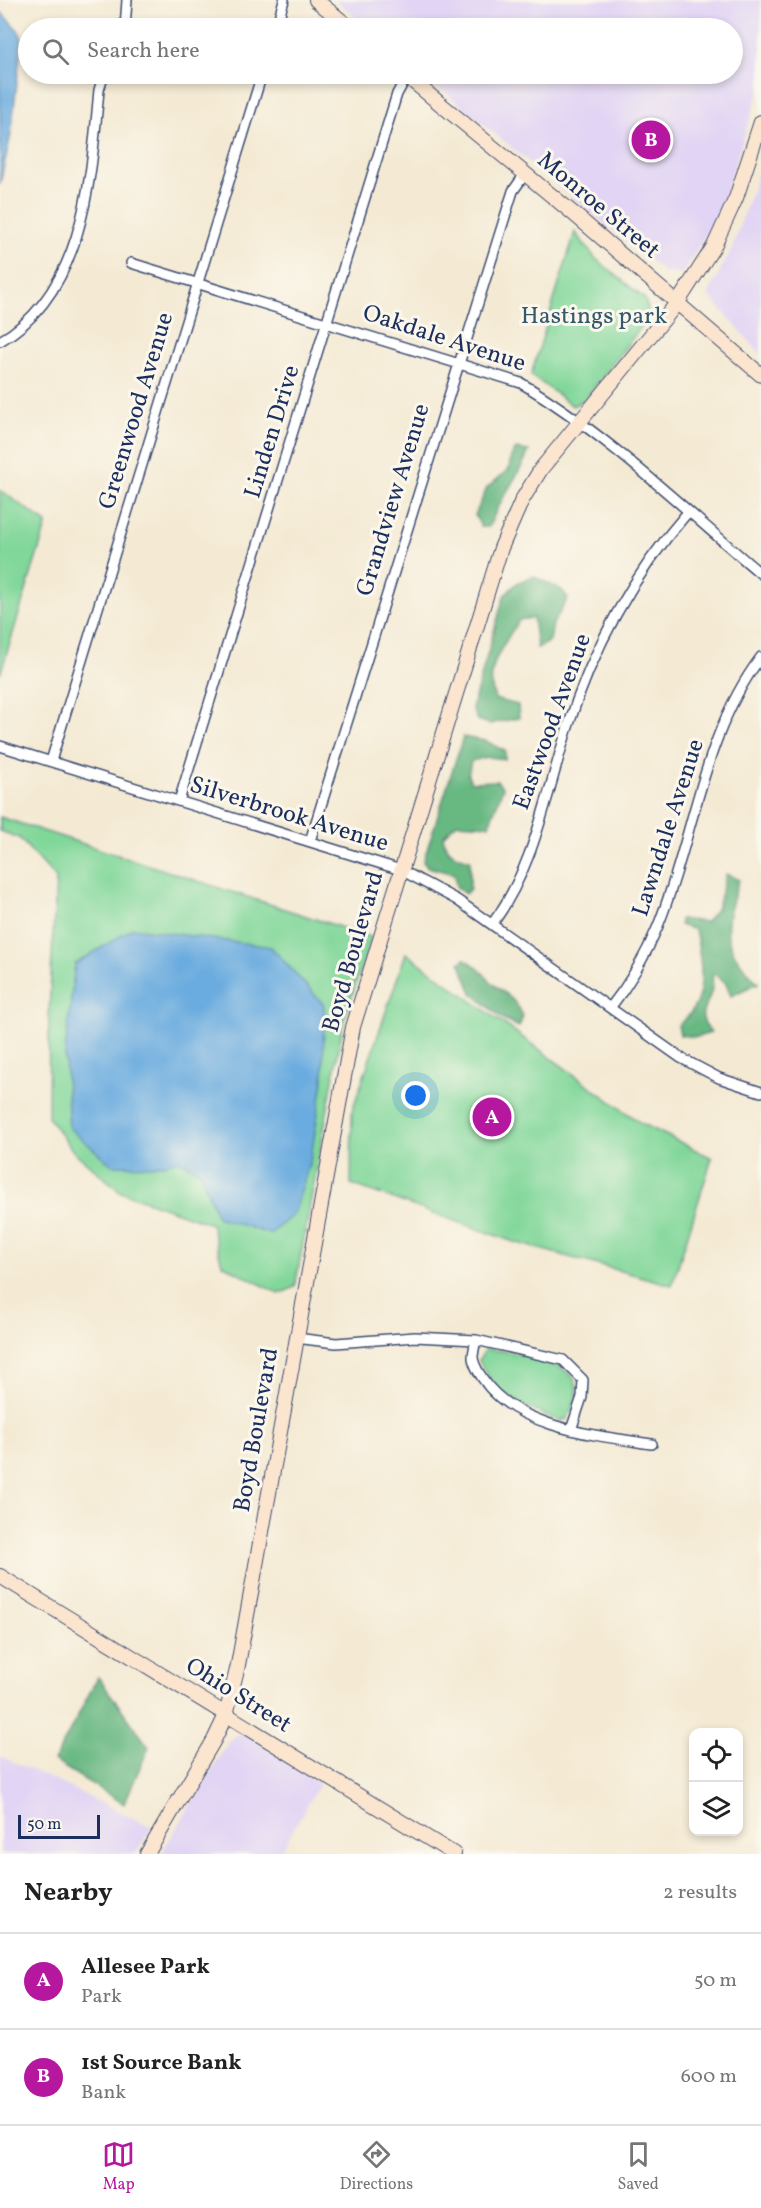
<!DOCTYPE html>
<html lang="en">
<head>
<meta charset="utf-8">
<style>
  :root { --surface:#fff; --page:#f2f2f2; --text:#222; --muted:#767676; --line:#e0e0e0; --accent:#b5179e }
  body { margin:0; font-family:Vollkorn,serif; background:var(--page); color:var(--text) }
  .controls { position:absolute; right:18px; bottom:18px; display:grid; overflow:hidden; border-radius:12px; box-shadow:0 3px 9px #0003 }
  .controls button { width:54px; height:54px; display:grid; place-items:center; padding:0; border:0; border-bottom:2px solid var(--line); background:var(--surface); color:var(--text); font:30px sans-serif }
  .scale { position:absolute; left:18px; bottom:15px; width:82px; box-sizing:border-box; padding-left:6px; border:3px solid #1b2f5e; border-top:0; font-size:16px; line-height:21px; white-space:nowrap; color:#1b2f5e; -webkit-text-stroke:4px #fbf7ec; paint-order:stroke }
  .you { position:absolute; left:416px; top:1096px; width:21px; height:21px; margin:-15px; border:4px solid #fff; border-radius:50%; background:#1a73e8; box-shadow:0 0 0 9px #1a73e833 }
  .badge { display:grid; place-items:center; width:39px; height:39px; border-radius:50%; background:var(--accent); color:#fff; font-size:20px; font-weight:700 }
  .pin { position:absolute; translate:-50% -50%; border:3px solid #fff; box-shadow:0 2px 6px #0006 }
  .list { margin:0; padding:0; list-style:none }
  h2 { display:flex; justify-content:space-between; align-items:center; height:78px; margin:0; padding:0 24px; font-size:26px }
  h2 small { font-size:20px; font-weight:400; color:var(--muted) }
  .list li { display:grid; grid-template-columns:39px 1fr auto; gap:18px; align-items:center; box-sizing:border-box; height:96px; padding:0 24px; border-top:2px solid var(--line) }
  .list b { display:block; font-size:22px; white-space:nowrap }
  .list p { margin:0; font-size:20px; white-space:nowrap; color:var(--muted) }
  .list em { font-size:20px; font-style:normal; color:var(--muted) }
  .icon { flex:none; width:33px; height:33px; fill:none; stroke:currentColor; stroke-width:2; stroke-linecap:round; stroke-linejoin:round }
  .map { position:relative; flex:none; width:761px; height:1854px; overflow:hidden }
  .search { position:absolute; background:var(--surface); box-shadow:0 3px 9px #0003; left:18px; right:18px; top:18px; height:66px; display:flex; align-items:center; gap:15px; box-sizing:border-box; padding:0 21px; border-radius:33px; color:var(--muted); font-size:22px }
  .sheet { height:270px; background:var(--surface) }
  nav { display:flex; justify-content:space-around; align-items:center; box-sizing:border-box; height:84px; border-top:2px solid var(--line); background:var(--surface); font-size:16px; color:var(--muted) }
  nav a { display:grid; justify-items:center; gap:3px }
  nav .on { color:var(--accent) }
  .map>svg:first-child { display:block }
  .built { fill:#e1d4f4 }
  .green { fill:#81d79a; stroke:#4e837c; stroke-width:1.5; fill-rule:evenodd }
  .forest { fill:#68b882; stroke:#427470; stroke-width:1.5 }
  .water { fill:#6bacdf; stroke:#436e9e; stroke-width:1.5 }
  .lines { fill:none; stroke-linecap:round; stroke-linejoin:round }
  .street-casing { stroke:#3c4b70; stroke-width:12 }
  .secondary-casing { stroke:#3c4b70; stroke-width:16 }
  .street { stroke:#fff; stroke-width:9 }
  .secondary { stroke:#fce5cf; stroke-width:14 }
  .labels { text-anchor:middle; dominant-baseline:central; stroke-width:6; stroke-linejoin:round; paint-order:stroke }
  .street-label { font-size:24px; fill:#1b2f5e; stroke:#fbf7ec }
  .park-label { font-size:24px; fill:#34596d; stroke:#fbf7ec }
</style>
</head>
<body>
<div class="map">
<svg width="761" height="1854" viewBox="0 0 761 1854">
  <rect width="100%" height="100%" fill="#fbf7ec"/>
  <filter id="ink" filterUnits="userSpaceOnUse"><feTurbulence type="fractalNoise" baseFrequency=".0167" numOctaves="2"/><feDisplacementMap in="SourceGraphic" scale="12" xChannelSelector="R" yChannelSelector="G"/><feConvolveMatrix kernelMatrix="1 2 1 2 8 2 1 2 1" color-interpolation-filters="sRGB"/></filter>
  <filter id="wash" filterUnits="userSpaceOnUse"><feTurbulence type="fractalNoise" baseFrequency=".008" numOctaves="4" result="noise"/><feDisplacementMap in="SourceGraphic" scale="24" xChannelSelector="R" yChannelSelector="G"/><feGaussianBlur stdDeviation="1.35" result="paint"/><feColorMatrix in="noise" values="0 0 0 0 0 0 0 0 0 0 0 0 0 0 0 0 0 1.4 0 .05"/><feComposite in="paint" operator="in"/></filter>
  <g filter="url(#wash)">
    <rect width="100%" height="100%" fill="#f4ead4"/>
    <!-- built -->
    <path class="built" d="M335,0h426v86l-43,128 -32,53 -5,7 -17,-2 -242,-198h310v-46h-363z
      M759,170h2v185l-53,-61 24,-46z
      M246,1734l74,49 -41,71h-118l68,-113 8,-6z
      M0,1756l47,21 105,50 -17,27h-135z"/>
    <!-- green -->
    <path class="green" d="M575,232l20,26 50,41 3,10 -2,12 -60,77 -13,8 -42,-31z
      M0,490l47,33 -47,152z
      M0,817l371,120 -27,83 -49,267 -16,7 -57,-30 -11,-40 -90,-32 -48,-41 -25,-34 1,-105 7,-134 -37,-40 -19,-7zM75,964l195,270 -53,-17 -17,-46 -21,-12 -110,-31 -4,-73z
      M406,953l235,170 71,35 -40,127 -158,-43 -163,-58 1,-73z
      M485,1349c22,2 96,11 92,43 0,9 -6,19 -10,27l-7,2c-37,-15 -61,-22 -81,-60z"/>
    <!-- forest -->
    <path class="forest" d="M516,449l13,2c-11,27 -30,49 -40,76h-8l-6,-12 12,-27 22,-19 2,-13z
      M533,576l29,14 6,8 -15,26 -3,17 -13,7 -4,-30 -14,2c-15,26 -36,47 -24,79l23,6 1,13 -30,6 -12,-4 -5,-12 32,-112 13,-13z
      M463,737l23,4 19,10v8l-17,-2 -17,4 -3,14 3,7 26,-1 6,7 -14,37 -32,-2 -14,13c3,17 11,20 27,24v29l-5,5 -9,-8 -2,-12 -26,-7 -5,-5z
      M726,874l13,6c-16,51 -20,62 19,103l-27,13 -6,-14 -12,-9c-1,4 0,10 -1,15 -3,22 -19,21 -1,45l-14,4 -17,-2 -2,-10c32,-22 24,-62 17,-95l-15,-5v-6l26,3 11,-14z
      M465,959c12,7 17,13 25,22 13,13 25,16 33,35l-4,11 -17,-9 -30,-25 -12,-30z
      M98,1677l51,70 -25,57 -70,-43z"/>
    <!-- water -->
    <path class="water" d="M0,11l18,19 4,8 -11,96 -11,50z
      M133,928l138,19 53,58 -1,76 -12,76 -17,57 -24,20 -53,-17 -17,-46 -21,-11 -26,6 -41,-1 -43,-37 -4,-73 10,-91z"/>
  </g>
  <g filter="url(#ink)">
    <g class="lines">
      <!-- street casing -->
      <g class="street-casing">
        <path id="street" d="M125,28l2,-28
          M276,28l8,-28
          M131,263l390,120c86,51 163,126 240,191
          M0,341c85,-48 91,-165 99,-251l5,-16
          M0,746l401,124 56,30 224,158 38,20 42,14
          M51,761l211,-687
          M179,801l218,-707 10,-18
          M310,841l203,-650 12,-17
          M492,924c42,-55 54,-129 75,-194 25,-80 65,-154 121,-218
          M610,1008c20,-25 36,-53 48,-82 36,-89 44,-191 103,-269
          M296,1338l40,5 79,-6 61,3 87,20 20,20 -1,17 -11,33
          M476,1340c-1,5 -3,12 -3,18 1,8 6,15 10,21 32,49 116,57 169,65"/>
      </g>
      <!-- secondary casing -->
      <g class="secondary-casing">
        <path id="secondary" d="M316,0l34,28
          M404,74l170,140 187,161
          M0,1576l454,278
          M147,1854l67,-114 12,-25 12,-50 115,-638 148,-479 21,-48 19,-31 137,-167 36,-56 22,-48 25,-76"/>
      </g>
      <!-- street -->
      <use href="#street" class="street"/>
      <!-- secondary -->
      <use href="#secondary" class="secondary"/>
    </g>
  </g>
  <g class="labels">
    <!-- street labels -->
    <g class="street-label">
      <text transform="translate(598 206) rotate(40)">Monroe Street</text>
      <text transform="translate(444 339) rotate(18)">Oakdale Avenue</text>
      <text transform="translate(137 411) rotate(-73)">Greenwood Avenue</text>
      <text transform="translate(273 432) rotate(-73)">Linden Drive</text>
      <text transform="translate(394 500) rotate(-73)">Grandview Avenue</text>
      <text transform="translate(553 722) rotate(-70)">Eastwood Avenue</text>
      <text transform="translate(289 815) rotate(17)">Silverbrook Avenue</text>
      <text transform="translate(669 828) rotate(-72)">Lawndale Avenue</text>
      <text transform="translate(354 952) rotate(-74)">Boyd Boulevard</text>
      <text transform="translate(257 1430) rotate(-80)">Boyd Boulevard</text>
      <text transform="translate(238 1696) rotate(32)">Ohio Street</text>
    </g>
    <!-- park labels -->
    <g class="park-label">
      <text x="594" y="317">Hastings park</text>
    </g>
  </g>
</svg>
<div class="controls">
<button><svg class="icon" aria-label="locate" viewBox="0 0 24 24"><circle cx="12" cy="12" r="6"/><path d="M12 2v4M12 18v4M2 12h4M18 12h4"/></svg></button>
<button><svg class="icon" aria-label="layers" viewBox="0 0 24 24"><path d="M12 4l9 5-9 5-9-5zM3 14l9 5 9-5"/></svg></button>
</div>
<div class="scale">50 m</div>
<div class="you"></div>
<div class="pin badge" style="left:492px;top:1117px">A</div>
<div class="pin badge" style="left:651px;top:140px">B</div>
<div class="search"><svg class="icon" aria-label="search" viewBox="0 0 24 24"><circle cx="10" cy="10" r="6"/><path d="M15 15l6 6"/></svg>Search here</div>
</div>
<section class="sheet">
<h2>Nearby<small>2 results</small></h2>
<ul class="list">
<li><span class="badge">A</span><div><b>Allesee Park</b><p>Park</p></div><em>50 m</em></li>
<li><span class="badge">B</span><div><b>1st Source Bank</b><p>Bank</p></div><em>600 m</em></li>
</ul>
</section>
<nav>
<a class="on"><svg class="icon" aria-label="map" viewBox="0 0 24 24"><path d="M3 6l6-2 6 2 6-2v14l-6 2-6-2-6 2zM9 4v14M15 6v14"/></svg>Map</a>
<a><svg class="icon" aria-label="directions" viewBox="0 0 24 24"><path d="M12 3l9 9-9 9-9-9zM9 14v-3h6M13 9l2 2-2 2"/></svg>Directions</a>
<a><svg class="icon" aria-label="saved" viewBox="0 0 24 24"><path d="M7 4h10v16l-5-4-5 4z"/></svg>Saved</a>
</nav>
</body>
</html>
